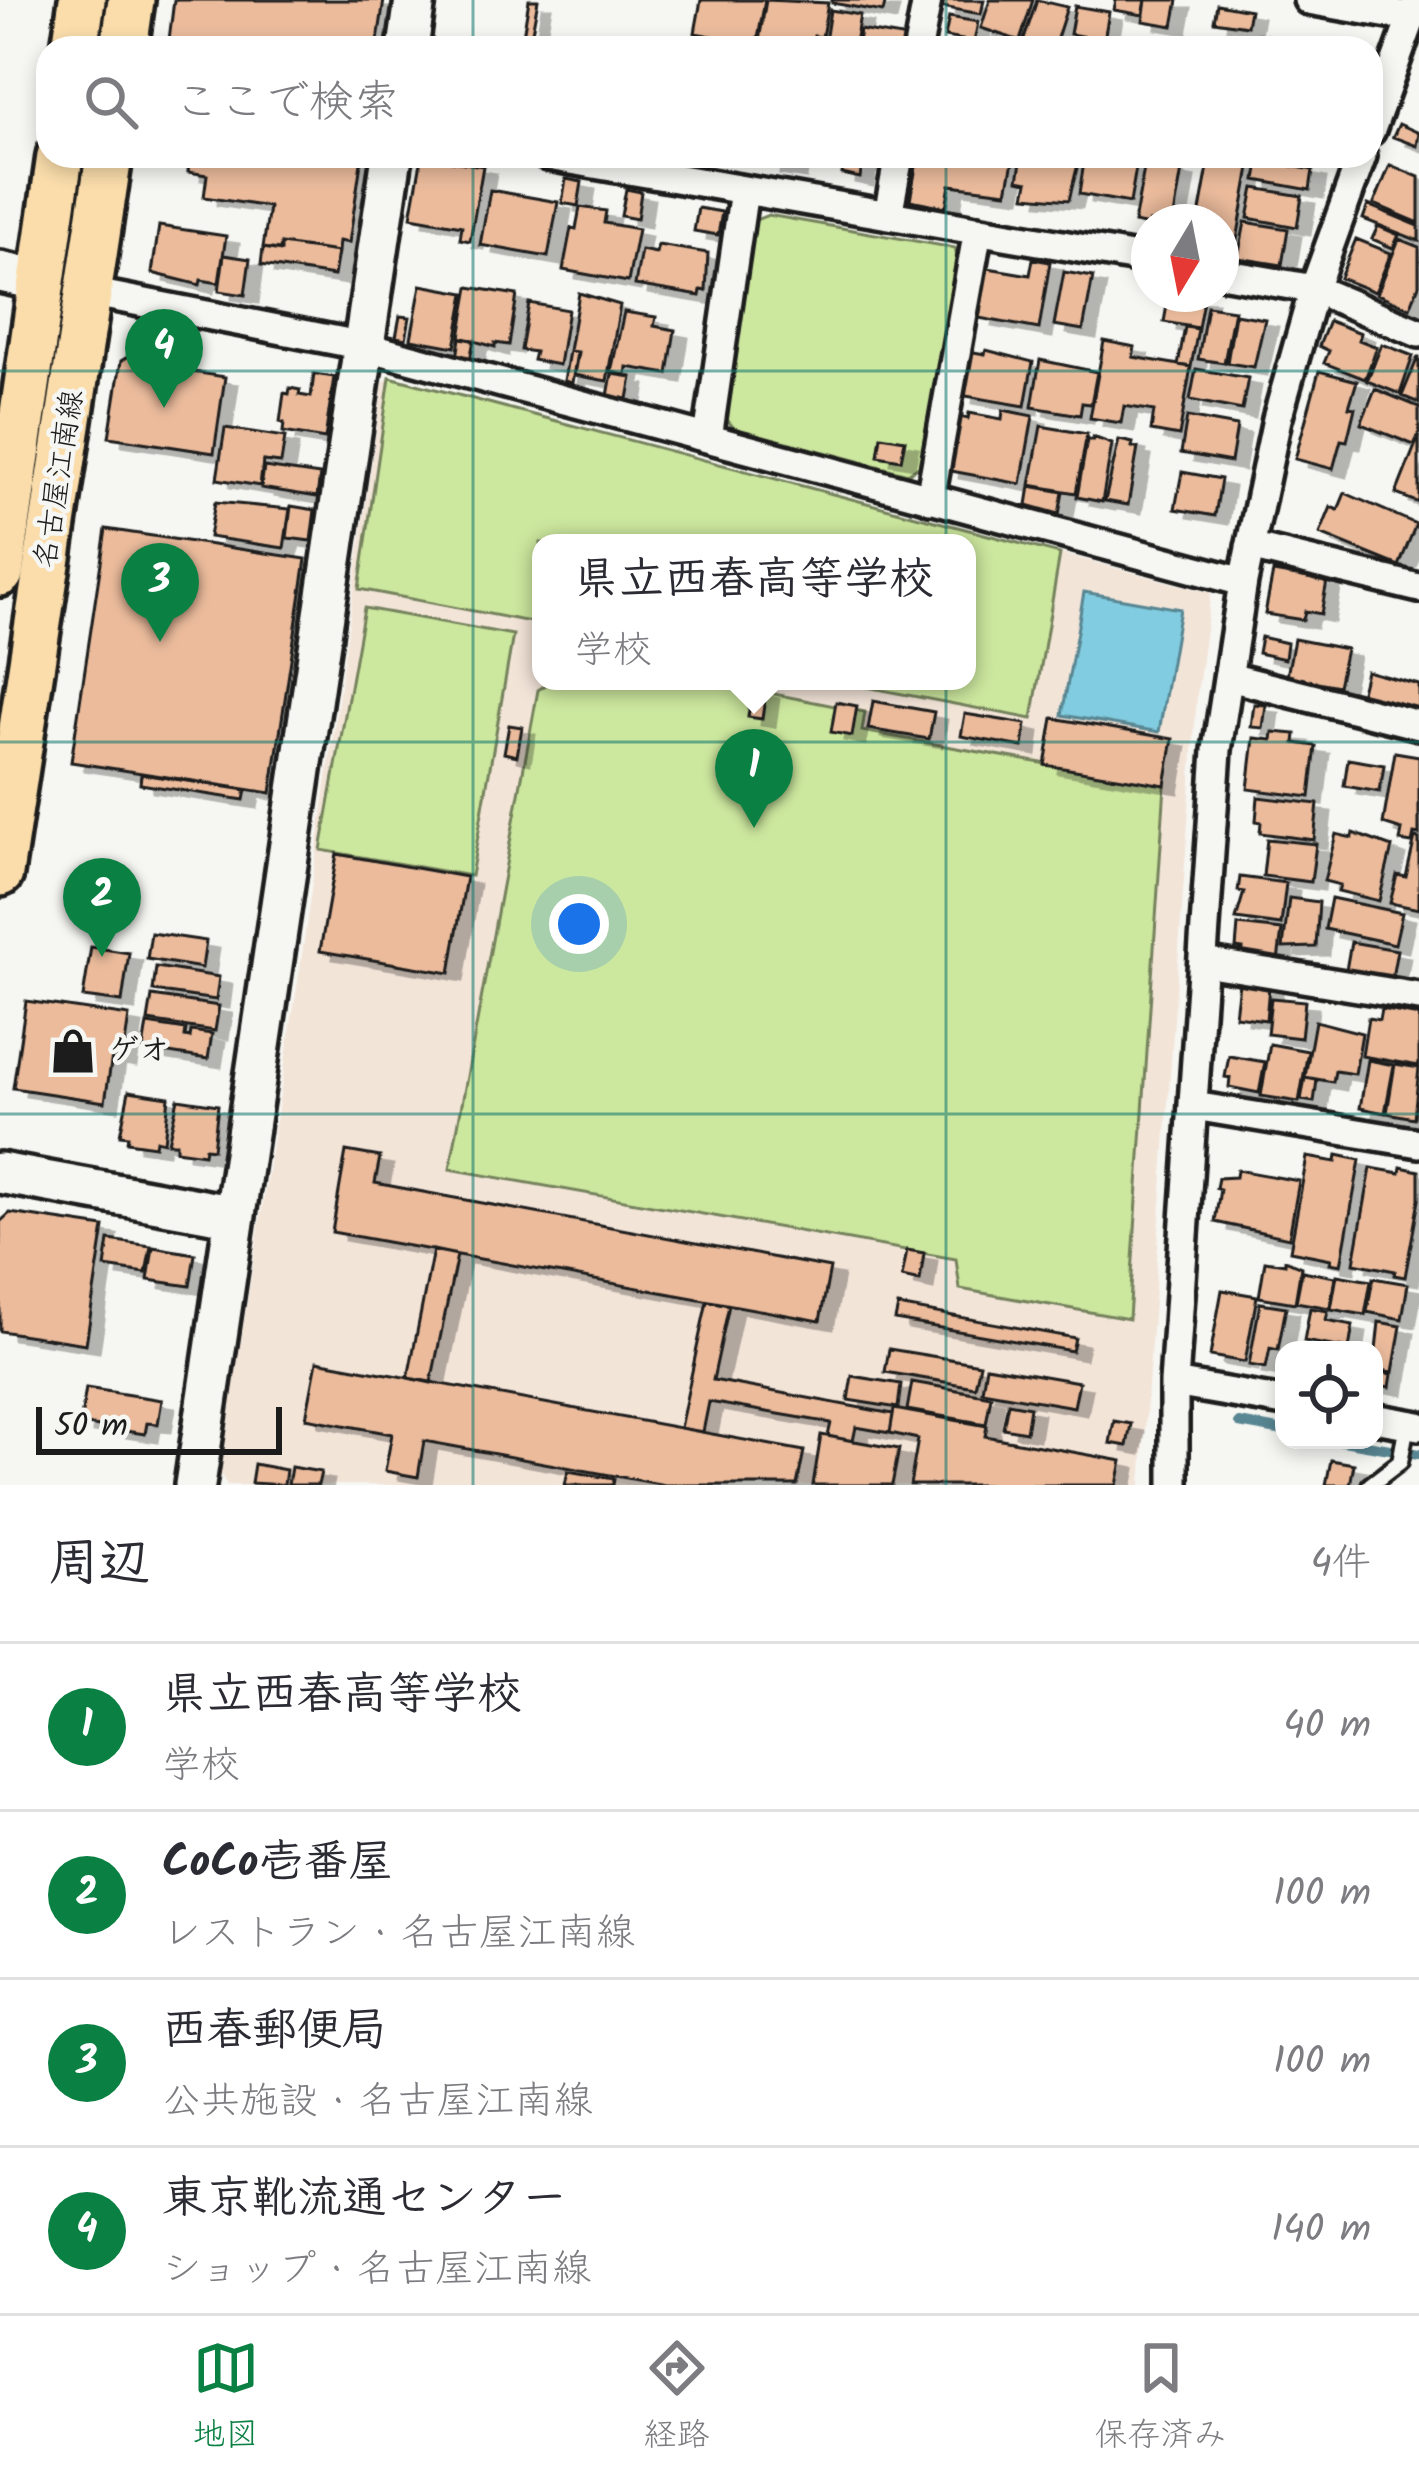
<!DOCTYPE html>
<html lang="ja">
<head>
<meta charset="utf-8">
<style>
  :root { --surface:#fff; --page:#f7f7f7; --text:#2b2b33; --muted:#7c7c81; --line:#e1e1e2; --accent:#0b8043 }
  body { margin:0; font-family:Kalam,"Klee One",sans-serif; background:var(--page); color:var(--text) }
  .controls { position:absolute; right:36px; bottom:36px; display:grid; overflow:hidden; border-radius:24px; box-shadow:0 6px 18px #0003 }
  .controls button { width:108px; height:108px; display:grid; place-items:center; padding:0; border:0; border-bottom:3px solid var(--line); background:var(--surface); color:var(--text); font:60px sans-serif }
  .compass { position:absolute; left:1131px; top:204px; width:108px; height:108px; border-radius:50%; background:var(--surface); box-shadow:0 6px 18px #0003; rotate:190deg }
  .scale { position:absolute; left:36px; bottom:30px; width:246px; box-sizing:border-box; padding-left:12px; border:6px solid #1c1c1c; border-top:0; font-size:33px; line-height:42px; white-space:nowrap; color:#1c1c1c; -webkit-text-stroke:9px #f6f6f2; paint-order:stroke }
  .you { position:absolute; left:579px; top:924px; width:42px; height:42px; margin:-30px; border:9px solid #fff; border-radius:50%; background:#1a73e8; box-shadow:0 0 0 18px #1a73e833 }
  .badge { display:grid; place-items:center; width:78px; height:78px; border-radius:50%; background:var(--accent); color:#fff; font-size:39px; font-weight:700 }
  .pin { position:absolute; translate:-50% -99px; filter:drop-shadow(0 3px 6px #0008) }
  .pin::after { content:''; position:absolute; top:63px; width:42px; height:36px; background:inherit; clip-path:polygon(0 0,100% 0,50% 100%) }
  .popup { position:absolute; left:532px; top:534px; width:444px; height:156px; box-sizing:border-box; display:grid; place-content:center; border-radius:24px; background:var(--surface); filter:drop-shadow(0 3px 9px #0005); font-size:39px; white-space:nowrap; color:var(--muted) }
  .popup b { font-size:45px; color:var(--text) }
  .popup::after { content:''; position:absolute; left:50%; top:100%; margin-left:-24px; border:24px solid transparent; border-top-color:var(--surface) }
  .list { margin:0; padding:0; list-style:none }
  h2 { display:flex; justify-content:space-between; align-items:center; height:156px; margin:0; padding:0 48px; font-size:51px }
  h2 small { font-size:39px; font-weight:400; color:var(--muted) }
  .list li { display:grid; grid-template-columns:78px 1fr auto; gap:36px; align-items:center; box-sizing:border-box; height:168px; padding:0 48px; border-top:3px solid var(--line) }
  .list b { display:block; font-size:45px; white-space:nowrap }
  .list p { margin:0; font-size:39px; white-space:nowrap; color:var(--muted) }
  .list em { font-size:39px; font-style:normal; color:var(--muted) }
  .icon { flex:none; width:66px; height:66px; fill:none; stroke:currentColor; stroke-width:2; stroke-linecap:round; stroke-linejoin:round }
  .map { position:relative; flex:none; width:1419px; height:1485px; overflow:hidden }
  .search { position:absolute; background:var(--surface); box-shadow:0 6px 18px #0003; left:36px; right:36px; top:36px; height:132px; display:flex; align-items:center; gap:30px; box-sizing:border-box; padding:0 42px; border-radius:36px; color:var(--muted); font-size:45px }
  .sheet { height:828px; background:var(--surface) }
  nav { display:flex; justify-content:space-around; align-items:center; box-sizing:border-box; height:168px; border-top:3px solid var(--line); background:var(--surface); font-size:33px; color:var(--muted) }
  nav a { display:grid; justify-items:center; gap:6px }
  nav .on { color:var(--accent) }
  .map>svg:first-child { display:block }
  .built { fill:#f3e4d8; fill-rule:evenodd }
  .green { fill:#cce79e; stroke:#74825d; stroke-width:3 }
  .water { fill:#81cce0; stroke:#598692; stroke-width:3 }
  .lines { fill:none; stroke-linecap:round; stroke-linejoin:round }
  .stream { stroke:#598692; stroke-width:10 }
  .building { fill:#ebbb9c; stroke:#1c1c1c; stroke-width:3; filter:url(#shadow) }
  .lane-casing { stroke:#1c1c1c; stroke-width:22 }
  .street-casing { stroke:#1c1c1c; stroke-width:36 }
  .secondary-casing { stroke:#1c1c1c; stroke-width:48 }
  .primary-casing { stroke:#1c1c1c; stroke-width:54 }
  .lane { stroke:#f6f6f2; stroke-width:14 }
  .street { stroke:#f6f6f2; stroke-width:27 }
  .secondary { stroke:#f6f6f2; stroke-width:39 }
  .primary { stroke:#faddab; stroke-width:45 }
  .grid { fill:none; stroke:#0f766e; stroke-width:3; stroke-opacity:0.55 }
  .labels { text-anchor:middle; dominant-baseline:central; stroke-width:9; stroke-linejoin:round; paint-order:stroke }
  .street-label { font-size:30px; fill:#1c1c1c; stroke:#f6f6f2 }
  .poi-label { font-size:30px; font-weight:bold; fill:#1c1c1c; stroke:#f6f6f2; text-anchor:start }
</style>
</head>
<body>
<div class="map">
<svg width="1419" height="1485" viewBox="0 0 1419 1485">
  <defs>
    <filter id="shadow"><feDropShadow dx="13" dy="8" stdDeviation="0" flood-color="#0004"/></filter>
  </defs>
  <rect width="100%" height="100%" fill="#f6f6f2"/>
  <filter id="ink" filterUnits="userSpaceOnUse"><feTurbulence type="fractalNoise" baseFrequency=".00833" numOctaves="2"/><feDisplacementMap in="SourceGraphic" scale="24" xChannelSelector="R" yChannelSelector="G"/><feConvolveMatrix kernelMatrix="1 2 1 2 8 2 1 2 1" color-interpolation-filters="sRGB"/></filter>
  <g filter="url(#ink)">
    <!-- built -->
    <path class="built" d="M390,377l821,216 -14,102 -56,790h-914l-7,-12 81,-511 82,-580zM541,543h426v138h-426z"/>
    <!-- green -->
    <path class="green" d="M768,215l187,33 4,17 -38,199 -13,10 -174,-46 -12,-14 31,-193z
      M390,377l670,177 -28,165 -197,-38h132v-138h-426v81l-182,-35z
      M364,608l149,27 -42,241 -150,-26z
      M552,681h156l157,31 -3,19 303,54 -36,534 -169,-30 -4,-30 -506,-90 88,-479z"/>
    <!-- water -->
    <path class="water" d="M1084,592l96,17 -21,123 -97,-17z"/>
    <g class="lines">
      <!-- stream -->
      <path class="stream" d="M1239,1423l45,8
        M1337,1440l82,14"/>
    </g>
    <!-- building -->
    <path class="building" d="M174,0h210l-7,48h-209z
      M529,0h9l-9,48h-8z
      M701,0h64l-8,44 -62,-11z
      M766,0l62,3 -6,34 -8,-1 -2,12 -54,-1z
      M832,0h54l-3,12 -51,-9z
      M943,0h41l-3,14 -39,-7z
      M990,0h43l-13,41 -39,-13z
      M1037,0l30,7 -10,31 6,2 -3,8h-39z
      M1116,0h30l-3,15 -29,-5z
      M1146,0h32l-5,26 -30,-5z
      M1217,4l33,6 -3,16 -33,-5z
      M1075,6l34,6 -5,28 -34,-6z
      M830,10l30,5 -6,33h-30z
      M949,17l29,5 -4,20 -29,-5z
      M860,30l47,8 -2,10h-48z
      M1259,34l80,14h-82z
      M1399,124l20,9 -2,13 -24,-9z
      M152,156h210l-13,87 -10,-2 -1,11 -57,-8 -1,6 -17,-2 6,-41 -65,-10 3,-22 -19,-3 1,-9z
      M422,156l61,10 -13,75 -10,-2 2,-13 -51,-9z
      M769,156h39h-13l-2,14 -26,-4z
      M845,156h37l-2,11 -18,-3 -2,14 -18,-4z
      M918,156h96l-7,36 -57,-7 -4,22 -36,-7z
      M1022,156h58l-11,44 -44,-4 3,-14 -10,-2z
      M1085,156h53l-8,47 -51,-9z
      M1210,156h42l-15,84 -16,-3v-15h-23z
      M1260,156h34l-2,10 21,4 -3,20 -54,-10z
      M1145,163l37,7 -9,52h-24v4l-15,-3z
      M1390,165l29,12v46l-45,-19z
      M566,179l16,3 -4,24 -16,-3z
      M1254,188l48,8 -5,31 -49,-9z
      M626,189l15,3 -4,27 -16,-3z
      M490,190l68,12 -10,55 -68,-12z
      M1368,205l51,21v15l-56,-22z
      M580,207l26,4 -2,12 34,6 -10,53 -65,-12 8,-42 5,1z
      M698,208l24,4 -4,23 -24,-4z
      M1245,222l43,7 -6,36 -44,-7z
      M159,226l67,10 -7,47 -18,-3 -1,5 -48,-12z
      M1378,226l21,9 -6,13 -21,-9z
      M1356,239l35,14 -16,39 -35,-14z
      M1399,239l20,8v38l-9,23 -33,-14z
      M281,244l57,8 -4,24 -73,-11 2,-17 18,3z
      M658,245l50,8 -2,38 -5,-1 -1,6 -65,-11 6,-35 15,3z
      M224,255l26,4 -5,36 -26,-4z
      M1033,259l17,3 -11,67 -60,-11 4,-24 -6,-1 5,-26 48,8z
      M1064,272l29,5 -10,53 -29,-5z
      M421,285l44,8 -10,54 -44,-8z
      M469,287l48,8 -8,50 -14,-2v4l-35,-10z
      M579,293l41,12 -13,76 -33,-6 4,-23 -9,-1z
      M1169,294l35,1 -6,33 -34,-6z
      M529,303l39,7 -9,55 -26,-5 2,-8 -14,-2z
      M1207,306l27,4 -10,53 -26,-4z
      M624,312l32,5 -2,9 21,4 -7,44 -41,-7 -1,8 -15,-3z
      M1235,314l30,5 -11,48 -27,-4z
      M400,316l10,1 -4,22 -10,-2z
      M1329,321l32,12 -2,7 18,7 -12,32 -41,-16 5,-12 -10,-5z
      M1185,327l13,2 -7,38 -13,-2z
      M460,338l14,2 -4,20 -13,-2z
      M1104,341l31,6 -2,10 58,10 -12,69 -28,-5 3,-20 -30,-5 -3,17 -31,-5z
      M1382,344l31,12 -13,38 -33,-13z
      M986,350l47,12 -8,44 -65,-11 8,-44 17,3z
      M569,351l8,1 -5,31 -8,-2z
      M129,356l28,4 -2,6 70,11 -11,76 -105,-16 12,-76z
      M1418,357h1v46l-17,-7z
      M1040,360l57,12 -6,32 -9,-1 -2,12 -48,-8z
      M1196,369l52,9 -6,32 -52,-10z
      M1319,371l38,10 -8,26 6,1 -8,33 -6,-1 -8,29 -38,-10z
      M314,374l20,3 -9,62 -42,-7 1,-9 -4,-1 4,-29 5,1 1,-6 10,2 -1,5 12,2z
      M612,374l20,3 -4,22 -20,-3z
      M1375,389l44,18v27l-5,11 -53,-21z
      M1003,410l30,6 -12,68 -75,-14 10,-54 12,3 1,-6 33,6z
      M1187,417l50,9 -6,36 -50,-9z
      M1041,426l46,8 -11,59 -46,-8z
      M225,428l60,9 -4,26 -18,-2 -3,25 -43,-7z
      M881,436l24,4 -4,20 -23,-4z
      M1419,436v67l-23,-9z
      M1093,437l19,7 -10,58 -25,-5 10,-57h6z
      M1119,440l14,3 -1,4 6,1 -10,57 -23,-4z
      M264,467l56,8 -3,22 -56,-9z
      M1182,472l39,7 -6,37 -40,-7z
      M1030,486l33,6 -4,22 -32,-9z
      M1345,493l71,31 -17,42 -79,-32 11,-27 7,3z
      M215,502l75,7 -6,39 -75,-11z
      M291,506l24,4 -4,31 -24,-3z
      M106,529l200,30 -35,234 -200,-31z
      M1273,572l54,9 -6,33 -16,-3 -2,9 -38,-6z
      M1261,637l26,6 -2,16 -27,-6z
      M1294,639l52,10 -8,37 -51,-10z
      M1366,671l53,14v25l-59,-14z
      M752,688l14,3 -4,28 -14,-2z
      M873,701l61,11 -5,27 -61,-10z
      M836,702l21,4 -5,30 -21,-4z
      M1254,704l12,1 -3,23 -12,-1z
      M965,714l61,10 -3,23 -62,-11z
      M1053,718l120,21 -8,46 -120,-20z
      M509,725l13,2 -5,29 -13,-3z
      M1273,732l23,2 -1,9 21,3 -6,51 -62,-8 6,-51 18,2z
      M1395,752l24,4v79l-5,-1 -2,9 -12,-2 2,-11 -19,-6z
      M1348,759l36,6 -4,27 -36,-6z
      M141,774l105,16 -2,10 -104,-16z
      M1258,797l60,7 -4,36 -54,-7 1,-11 -5,-1z
      M1353,833l39,14 -13,54 -41,-10 2,-6 -16,-4 12,-47 16,4z
      M1415,838l4,1v70l-29,-6 7,-28 9,2z
      M1267,839l49,5 -5,38 -48,-6z
      M337,854l129,23 -16,96 -130,-22z
      M1240,877l46,6 -5,42 -45,-6 8,-27 -6,-1z
      M1289,898l30,4 -3,45 -33,1z
      M1331,898l71,15 -7,31 -70,-15z
      M1238,925l44,5 -4,31 -36,-5 1,-7 -7,-1z
      M151,933l55,8 -4,27 -55,-9z
      M1351,942l46,8 -5,28 -46,-8z
      M91,947l38,6 -7,49 -39,-5z
      M156,967l63,10 -3,23 -63,-9z
      M1239,983l30,3 -3,34 -31,-4z
      M152,996l67,10 -4,25 -67,-10z
      M1271,998l34,3 -4,37 -34,-4z
      M26,1001l103,15 -6,42 -11,-2 -7,46 -92,-14z
      M1381,1009l38,7v50l-57,-10 6,-38 11,2z
      M1315,1021l47,12 -7,41 -20,-3 -2,11 -28,-5z
      M147,1024l39,6 -1,7 5,1 1,-7 21,3 -4,25 -65,-10z
      M1270,1044l38,7 -9,51 -38,-6z
      M1229,1056l36,6 -6,31 -30,-6 1,-9 -5,-1z
      M1368,1060l26,5 -9,48 -25,-5z
      M1395,1064l24,4 -5,50 -27,-5z
      M1305,1078l12,2 -3,22 -13,-2z
      M129,1091l40,6 -5,45 -8,-2 -1,6 -28,-4 1,-6 -8,-1z
      M178,1099l40,6 -5,44 -8,-1 -1,6 -28,-4v-7h-8z
      M346,1151l34,6 -5,26 455,85 -10,53 -488,-89z
      M1337,1155l23,5 -19,105 -11,-2 1,-4 -41,-8 17,-94 29,5z
      M1401,1167l18,4v29l-14,77 -11,-2 1,-4 -41,-8 17,-95 29,5z
      M1237,1170l62,11 -10,57 -74,-16 5,-33 -4,-1 2,-10 18,-1z
      M10,1213l94,14 -18,117 -86,-13v-109z
      M109,1240l42,6 -5,27 -41,-6z
      M153,1247l42,7 -5,32 -42,-6z
      M433,1250l24,5 -26,128 -23,-5z
      M907,1250l17,3 -4,28 -18,-4z
      M1285,1260l16,7 -6,36 -36,-6 6,-36 20,3z
      M1302,1271l33,6 -5,31 -34,-6z
      M1337,1275l34,6 -6,34 -34,-6z
      M1373,1278l35,6 -6,35 -35,-7z
      M1222,1290l35,6 -12,66 -35,-6z
      M707,1301l22,4 -16,75 180,34 -3,19 -34,-6 -3,14 -25,-5 3,-13 -122,-21 -6,30 -23,-4z
      M1260,1303l26,4 -8,43 -8,-2 -4,20 -17,-3z
      M898,1306l177,32 -3,13 -177,-31z
      M1310,1308l18,3 -2,9 27,5 -4,24 -45,-8z
      M1379,1322l22,4 -8,46 -19,-3z
      M889,1349l91,15 -5,23 -90,-15z
      M317,1361l487,90 -7,34h-132l-241,-44 -6,36 -33,-6 7,-37 -86,-16z
      M986,1366l93,16 -5,25 -92,-16z
      M1375,1371l17,3 -2,13 -16,-3z
      M852,1376l49,8 -3,24 -50,-8z
      M912,1382l79,14 -5,28 -79,-14z
      M86,1388l76,12 -4,24 -11,-1 -2,11 -65,-10z
      M1008,1403l22,4 -4,25 -23,-4z
      M894,1409l93,17 -2,10 137,25 -5,24h-207l8,-46 -28,-6z
      M1114,1421l17,3 -4,22 -17,-3z
      M821,1435l78,14 -7,36h-79z
      M1331,1460l23,4 -4,21h-24z
      M254,1464l32,6 -2,15 -33,-2z
      M291,1467l30,5 -3,13h-30z
      M568,1471l46,8 -1,6h-48z"/>
    <g class="lines">
      <!-- lane casing -->
      <g class="lane-casing">
        <path id="lane" d="M1370,1485l30,-23 7,-38"/>
      </g>
      <!-- street casing -->
      <g class="street-casing">
        <path id="street" d="M1308,0l104,18
          M918,48l9,-48
          M1371,130l47,-130
          M548,156l601,104
          M888,215l11,-59
          M1221,273l93,16 105,44
          M89,292l275,54 879,236
          M708,438l36,-248
          M930,499l48,-269
          M1250,547l169,41
          M1229,677l190,48
          M1204,962l215,35
          M1194,1106l225,37
          M1174,1383l110,19
          M1374,1418l45,8
          M1174,1485v-102l43,-633 26,-168 34,-163 37,-130 48,-133"/>
      </g>
      <!-- secondary casing -->
      <g class="secondary-casing">
        <path id="secondary" d="M408,48l7,-48
          M0,272l42,9
          M0,1173l235,43
          M195,1485l197,-1329"/>
      </g>
      <!-- primary casing -->
      <g class="primary-casing">
        <path id="primary" d="M75,48l7,-48
          M124,48l7,-48
          M0,573l60,-417
          M0,873l109,-717"/>
      </g>
      <!-- lane -->
      <use href="#lane" class="lane"/>
      <!-- street -->
      <use href="#street" class="street"/>
      <!-- secondary -->
      <use href="#secondary" class="secondary"/>
      <!-- primary -->
      <use href="#primary" class="primary"/>
    </g>
  </g>
  <!-- grid -->
  <path class="grid" d="M473,0v48M946,0v48M473,156v1329M946,156v1329M0,371h1419M0,742h1419M0,1114h1419"/>
  <!-- icons -->
  <defs>
    <g id="shop-bare" transform="scale(3.6)"><path d="M-5-2.5h2.3a2.7 3.5 0 0 1 5.4 0H5L5.5 6h-11ZM-1.5-2.5h3a1.5 2.3 0 0 0-3 0Z" fill="#1c1c1c" stroke="#f6f6f2" stroke-width="2.5" paint-order="stroke"/></g>
  </defs>
  <g fill-rule="evenodd">
    <use href="#shop-bare" x="73" y="1051"/>
  </g>
  <g class="labels">
    <!-- street labels -->
    <g class="street-label">
      <text transform="translate(60 479) rotate(-81)">名古屋江南線</text>
    </g>
    <!-- poi labels -->
    <g class="poi-label">
      <text x="109" y="1051">ゲオ</text>
    </g>
  </g>
</svg>
<div class="controls">
<button><svg class="icon" aria-label="locate" viewBox="0 0 24 24"><circle cx="12" cy="12" r="6"/><path d="M12 2v4M12 18v4M2 12h4M18 12h4"/></svg></button>
</div>
<svg class="compass" viewBox="-18 -18 36 36"><path d="M0-13l5 13h-10z" fill="#e53935"/><path d="M0 13l5-13h-10z" fill="#7c7c81"/></svg>
<div class="scale">50 m</div>
<div class="you"></div>
<div class="pin badge" style="left:754px;top:828px">1</div>
<div class="popup"><b>県立西春高等学校</b>学校</div>
<div class="pin badge" style="left:102px;top:957px">2</div>
<div class="pin badge" style="left:160px;top:642px">3</div>
<div class="pin badge" style="left:164px;top:408px">4</div>
<div class="search"><svg class="icon" aria-label="search" viewBox="0 0 24 24"><circle cx="10" cy="10" r="6"/><path d="M15 15l6 6"/></svg>ここで検索</div>
</div>
<section class="sheet">
<h2>周辺<small>4件</small></h2>
<ul class="list">
<li><span class="badge">1</span><div><b>県立西春高等学校</b><p>学校</p></div><em>40 m</em></li>
<li><span class="badge">2</span><div><b>CoCo壱番屋</b><p>レストラン · 名古屋江南線</p></div><em>100 m</em></li>
<li><span class="badge">3</span><div><b>西春郵便局</b><p>公共施設 · 名古屋江南線</p></div><em>100 m</em></li>
<li><span class="badge">4</span><div><b>東京靴流通センター</b><p>ショップ · 名古屋江南線</p></div><em>140 m</em></li>
</ul>
</section>
<nav>
<a class="on"><svg class="icon" aria-label="map" viewBox="0 0 24 24"><path d="M3 6l6-2 6 2 6-2v14l-6 2-6-2-6 2zM9 4v14M15 6v14"/></svg>地図</a>
<a><svg class="icon" aria-label="directions" viewBox="0 0 24 24"><path d="M12 3l9 9-9 9-9-9zM9 14v-3h6M13 9l2 2-2 2"/></svg>経路</a>
<a><svg class="icon" aria-label="saved" viewBox="0 0 24 24"><path d="M7 4h10v16l-5-4-5 4z"/></svg>保存済み</a>
</nav>
</body>
</html>
